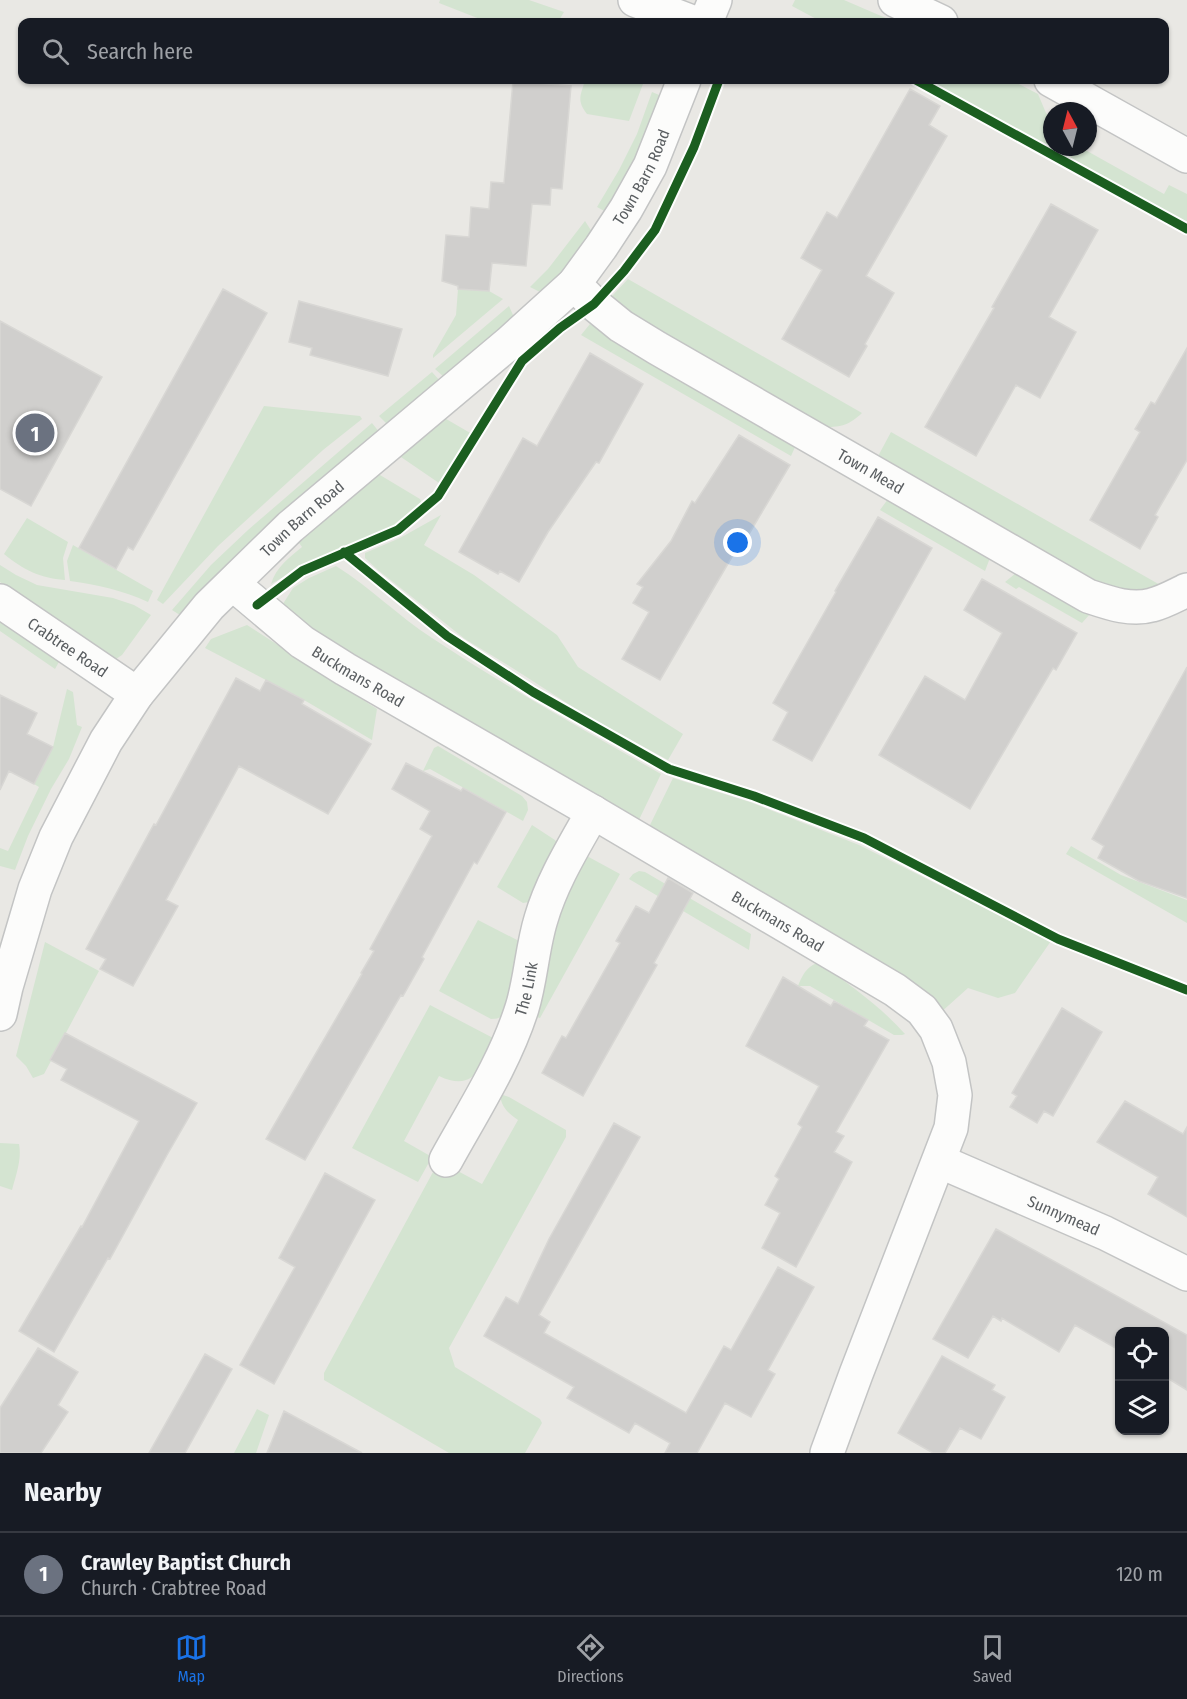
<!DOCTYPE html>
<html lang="en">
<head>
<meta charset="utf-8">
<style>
  :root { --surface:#171b24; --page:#242831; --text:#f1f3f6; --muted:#9ea1a6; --line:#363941; --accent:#1a73e8 }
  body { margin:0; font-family:"Fira Sans Condensed",sans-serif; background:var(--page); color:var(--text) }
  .controls { position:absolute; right:18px; bottom:18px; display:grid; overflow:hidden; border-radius:12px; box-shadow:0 2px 4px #0004 }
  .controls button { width:54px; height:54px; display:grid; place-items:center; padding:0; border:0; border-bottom:2px solid var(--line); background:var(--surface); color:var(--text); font:30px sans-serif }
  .compass { position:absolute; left:1043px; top:102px; width:54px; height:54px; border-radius:50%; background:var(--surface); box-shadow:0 2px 4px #0004; rotate:353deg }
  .you { position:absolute; left:738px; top:543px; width:21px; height:21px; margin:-15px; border:4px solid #fff; border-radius:50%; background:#1a73e8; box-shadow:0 0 0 9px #1a73e833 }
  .badge { display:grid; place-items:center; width:39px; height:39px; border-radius:50%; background:var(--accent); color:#fff; font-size:20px; font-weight:700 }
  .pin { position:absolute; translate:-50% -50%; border:3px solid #fff; box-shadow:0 2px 6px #0006 }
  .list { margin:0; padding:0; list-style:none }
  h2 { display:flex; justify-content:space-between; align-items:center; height:78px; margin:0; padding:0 24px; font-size:26px }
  h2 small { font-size:20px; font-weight:400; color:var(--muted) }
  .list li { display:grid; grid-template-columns:39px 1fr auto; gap:18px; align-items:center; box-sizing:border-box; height:84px; padding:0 24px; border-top:2px solid var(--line) }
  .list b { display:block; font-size:22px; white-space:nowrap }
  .list p { margin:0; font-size:20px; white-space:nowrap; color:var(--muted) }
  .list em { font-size:20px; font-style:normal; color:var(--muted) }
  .icon { flex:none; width:33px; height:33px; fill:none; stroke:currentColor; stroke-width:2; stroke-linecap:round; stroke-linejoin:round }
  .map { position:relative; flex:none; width:1187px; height:1453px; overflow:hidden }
  .search { position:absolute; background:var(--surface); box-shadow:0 2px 4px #0004; left:18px; right:18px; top:18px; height:66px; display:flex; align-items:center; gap:15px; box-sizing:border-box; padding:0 21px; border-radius:12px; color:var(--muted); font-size:22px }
  .sheet { height:162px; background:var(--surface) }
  nav { display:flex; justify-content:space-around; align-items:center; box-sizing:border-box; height:84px; border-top:2px solid var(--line); background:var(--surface); font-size:16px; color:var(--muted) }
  nav a { display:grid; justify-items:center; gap:3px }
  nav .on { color:var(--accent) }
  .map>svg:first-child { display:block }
  .green { fill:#d4e4d1 }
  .building { fill:#d0cfcd; stroke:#d8d7d4; stroke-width:1.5 }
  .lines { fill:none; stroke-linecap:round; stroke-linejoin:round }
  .minor-casing { stroke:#c3c4c4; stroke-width:36 }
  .minor { stroke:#fcfcfb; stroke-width:33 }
  .cycleway-casing { stroke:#fff; stroke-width:13 }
  .cycleway { stroke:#1b5e20; stroke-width:9 }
  .labels { text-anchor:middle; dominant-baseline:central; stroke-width:5; stroke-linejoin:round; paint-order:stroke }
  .street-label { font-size:16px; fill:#5a5e61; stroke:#fff }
</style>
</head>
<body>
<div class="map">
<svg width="1187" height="1453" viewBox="0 0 1187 1453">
  <rect width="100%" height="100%" fill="#e9e8e4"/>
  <!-- green -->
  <path class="green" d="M440,0h89l35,12 -6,10 -73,-1 -46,-18z
    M795,0h49l51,22h-73l-30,-16z
    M585,80h56l2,4 -14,37 -42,-7c-11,-14 -6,-19 -2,-34z
    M926,80h85l27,14 8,19 6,6v28h28l84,47 5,-9 18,9v28z
    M652,92l12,5 -17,40 -37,77 -13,-7 22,-37 18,-36z
    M585,221l9,14 -50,59 -14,-7 18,-18z
    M628,279l234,134c-13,12 -20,14 -37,14l-177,-101 -36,-30z
    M458,289l31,2 14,8 -70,59v-3l23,-40z
    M509,306l4,9 -1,5 -67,58 -10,-9z
    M590,324l206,121 -5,11 -210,-121z
    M432,372l9,10 -52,44 -10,-10z
    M264,406l96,10 2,3 -39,31 -105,96 -55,58 -6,-4z
    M441,416l31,18 -33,49 -41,-28z
    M372,423l8,10 -197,184 -11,-7 39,-45 37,-35z
    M891,432l271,154 -9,7 -41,1 -236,-134z
    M375,472l45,27 2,5 -32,25 -74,30 -45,25c5,-17 18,-26 31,-37l-5,-7z
    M888,499l102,59 -5,13 -105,-61z
    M441,515l-17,30 50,30 83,60 21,32 105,67 -15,26 -81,-44 -73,-47 -49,-30 -87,-69 -13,-12v-5l35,-15z
    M27,518l41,24 -5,16 2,22c-26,-2 -41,-10 -61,-26z
    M73,545l80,46 -5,11c-26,-12 -50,-17 -78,-21l-3,-20z
    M0,565l16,10 21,10 76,13 21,7 17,10 -29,40 -6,4 -8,-1 -108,-76z
    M336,566c34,21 62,50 96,72 74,49 152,92 229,136l-26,54 -266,-158 -88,-63 12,-19 16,-10z
    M1016,573l74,41 -8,9 -63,-36 -3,2 -11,-7z
    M0,618l60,42 -5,9 -55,-38z
    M247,625l130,84 -5,31 -68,-40 -99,-52 6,-9z
    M67,689l6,3 4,33 5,2 -13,32 -18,30 -23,47 -13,34 -15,-4v-18l8,3 31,-64 -5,-3 19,-37z
    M438,746l84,50 5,6 1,8 -5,11 -93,-52 -7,2 11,-23z
    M673,778l77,24 109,43 192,96 -36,52 -17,5 -30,-10 -29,26 -290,-187z
    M532,825l23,15 3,4 -23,40 -2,14 -4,4 -6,1 -26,-16z
    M1071,846l50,29 66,25v23l-121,-69z
    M585,855l35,19 -80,144 -7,-2 24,-108z
    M639,871l6,1 106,62 -2,16 -120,-71 4,-5z
    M478,920l41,21c-2,14 -7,63 -15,73 -4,4 -7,5 -13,5l-52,-28z
    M45,942l54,29 -55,103 -11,4 -7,-12 -10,-10z
    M817,963l4,1c30,22 59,42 84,70l-3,1h-8l-84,-49h-12c4,-10 8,-19 19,-23z
    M430,1005l65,34c-14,27 -20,54 -56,37l-35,65 28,16 -14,25 -66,-34z
    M500,1094l9,3 57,33v7l-117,211 6,19 85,52 2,4 -17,30h-76l-125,-73v-7l115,-212 43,23 36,-64c-10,-7 -17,-13 -18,-26z
    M0,1143l19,1c3,15 -3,31 -7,46l-12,-4z
    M257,1409l12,6 -13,38h-22z"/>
  <!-- building -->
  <path class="building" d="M513,81l58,5 -9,103 -11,-1 -1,17 -18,-1 -6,62 -34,-3 -3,28 -31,-2v-3l-16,-5 4,-46 23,2 2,-30 18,2 2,-27 13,1z
    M910,89l30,17 -11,19 18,11 -81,140 28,17 -29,51 2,2 -18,31 -67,-38 40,-69 -21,-12 26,-46 10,6z
    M1051,204l47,26 -49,87 27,15 -36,66 -24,-13 -40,71 -51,-29 69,-119 -2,-1z
    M223,289l44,24 -134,237 -5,-3 -12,22 -37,-21z
    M299,301l103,28 -14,47 -78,-21 2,-7 -23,-6z
    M0,321l102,56 -71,129 -31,-17z
    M1187,348v112l-32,55 3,2 -18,32 -50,-29 50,-88 -5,-3 9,-15 7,-12 4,2z
    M590,353l53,31 -44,79 -3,-1 -48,70 -29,50 -19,-11 -2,3 -39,-22 64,-114 14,8z
    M739,435l51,30 -44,74 -3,-1 -83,142 -38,-21 27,-47 -16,-9 10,-16 -6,-3 34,-43 21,-40 3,2z
    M878,517l54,31 -120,213 -39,-21 15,-28 -15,-9 63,-111 -1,-1z
    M982,579l95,54 -21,37 -3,-2 -83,141 -91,-54 46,-79 40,24 37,-67 -38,-23z
    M1187,667v231l-48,-17 -41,-23 6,-12 -12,-7z
    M236,678l24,13 6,-11 38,20 -2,4 69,40 -43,70 -89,-48 -73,134 12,6 -45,80 -33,-17 6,-10 -20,-10 68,-125 2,1z
    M0,695l37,18 -10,21 26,13 -19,37 -25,-13 -9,19z
    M406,763l55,28 2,-3 43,24 -29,52 -3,-2 -52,95 2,2 -21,37 -2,-1 -96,165 -39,-21 96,-165 -1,-1 13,-22 -4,-2 62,-113 -12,-7 10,-18 -38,-22z
    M668,878l25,15 -39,70 3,2 -74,131 -41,-23 20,-37 4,2 28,-49 26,-46 -4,-2 20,-35 13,7z
    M783,977l48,29 3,-5 34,19 -4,6 25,14 -53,92 8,4 -10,16 18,10 -56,105 -34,-19 18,-35 -15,-8 14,-26 -4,-3 27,-49 -4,-3 21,-38 -73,-40z
    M1062,1008l40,24 -49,84 -9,-5 -7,12 -27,-16 7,-11 -5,-3z
    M65,1033l132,70 -30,52 -57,104 -2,-1 -54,94 -35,-21 62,-105 1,1 57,-106 -78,-41 6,-11 -17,-9z
    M1125,1101l58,33 4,-7v90l-39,-23 10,-17 -61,-35z
    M614,1123l26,14 -101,178 11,7 -6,11 142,80 38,-67 7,4 47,-83 36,20 -46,83 7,4 -24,43 -26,-14 -28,50h-32l5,-10 -35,-20 -6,10 -62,-35 7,-11 -90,-51 22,-39 12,7 31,-65z
    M325,1173l50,27 -101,184 -34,-19 55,-98 -16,-9z
    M996,1229l191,106v55l-23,-14v-44h-45v18l-44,-25 -16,27 -57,-34 -1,3 -8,-5 -25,42 -35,-19z
    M38,1348l40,24 -20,33 10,7 -27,41h-41v-45z
    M205,1354l27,15 -47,84h-36z
    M942,1356l53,29 -3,5 13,7 -24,42 -21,-11 -15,25h-12l-35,-20z
    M284,1411l78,42h-95z"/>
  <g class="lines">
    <!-- minor casing -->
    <g class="minor-casing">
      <g id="minor">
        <path d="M635,0l57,22"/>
        <path d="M895,0l46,22"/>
        <path d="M706,22l9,-22"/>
        <path d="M1051,80l136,76"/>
        <path id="s1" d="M574,284l20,20 27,22 36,22 431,248c21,7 43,15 64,9 12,-3 24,-10 35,-15"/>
        <path id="s2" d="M233,584l69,58 43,27 248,143 302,178 27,20 14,19 13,33 6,33 -4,33 -95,246 -29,79"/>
        <path id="s3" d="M0,601l137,93"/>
        <path id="s4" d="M0,1014l6,-27 29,-98 21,-52 50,-96 31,-47 72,-88 81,-79 219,-184 65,-59 27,-37 25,-38 24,-43 34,-86"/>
        <path id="s5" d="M446,1160c27,-49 59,-98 76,-152 9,-29 10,-60 19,-89 11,-38 33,-73 52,-107"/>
        <path id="s6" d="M939,1161l166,72 82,41"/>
      </g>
    </g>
    <!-- minor -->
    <use href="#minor" class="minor"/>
    <!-- cycleway casing -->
    <g class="cycleway-casing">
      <path id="cycleway" d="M916,80l271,149
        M344,552l103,84 86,56 136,77 85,27 110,42 194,101 129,51
        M257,605l45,-34 96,-41 40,-34 84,-135 38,-33 34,-24 30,-33 31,-41 39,-83 25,-67"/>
    </g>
    <!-- cycleway -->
    <use href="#cycleway" class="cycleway"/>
  </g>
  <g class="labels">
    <!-- street labels -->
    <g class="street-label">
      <text stroke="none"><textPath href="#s4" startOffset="1078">Town Barn Road</textPath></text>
      <text stroke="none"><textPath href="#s1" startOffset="352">Town Mead</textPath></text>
      <text stroke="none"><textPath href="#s4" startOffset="592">Town Barn Road</textPath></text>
      <text stroke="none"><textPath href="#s3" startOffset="82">Crabtree Road</textPath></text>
      <text stroke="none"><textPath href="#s2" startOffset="156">Buckmans Road</textPath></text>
      <text stroke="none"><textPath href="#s2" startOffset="642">Buckmans Road</textPath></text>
      <text stroke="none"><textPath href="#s5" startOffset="190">The Link</textPath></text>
      <text stroke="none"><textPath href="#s6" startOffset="136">Sunnymead</textPath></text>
    </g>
  </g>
</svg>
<div class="controls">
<button><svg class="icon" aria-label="locate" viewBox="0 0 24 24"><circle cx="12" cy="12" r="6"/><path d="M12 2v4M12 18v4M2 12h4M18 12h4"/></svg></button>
<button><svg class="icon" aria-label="layers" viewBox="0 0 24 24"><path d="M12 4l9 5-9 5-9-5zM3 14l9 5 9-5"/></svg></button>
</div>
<svg class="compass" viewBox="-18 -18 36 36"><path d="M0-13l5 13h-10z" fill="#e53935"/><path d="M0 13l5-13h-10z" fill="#9ea1a6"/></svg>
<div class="you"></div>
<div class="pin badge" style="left:35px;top:433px;background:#6b7280">1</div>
<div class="search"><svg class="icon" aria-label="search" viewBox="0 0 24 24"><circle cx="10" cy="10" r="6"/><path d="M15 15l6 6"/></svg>Search here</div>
</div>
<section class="sheet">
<h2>Nearby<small></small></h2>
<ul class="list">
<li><span class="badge" style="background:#6b7280">1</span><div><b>Crawley Baptist Church</b><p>Church · Crabtree Road</p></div><em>120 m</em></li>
</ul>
</section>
<nav>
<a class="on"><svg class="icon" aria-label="map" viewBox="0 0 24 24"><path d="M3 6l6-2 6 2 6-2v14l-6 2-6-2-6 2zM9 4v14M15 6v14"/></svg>Map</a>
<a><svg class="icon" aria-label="directions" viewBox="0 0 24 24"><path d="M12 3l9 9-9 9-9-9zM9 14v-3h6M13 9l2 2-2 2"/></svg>Directions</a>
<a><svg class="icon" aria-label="saved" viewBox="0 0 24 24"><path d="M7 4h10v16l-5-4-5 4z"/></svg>Saved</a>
</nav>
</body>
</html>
